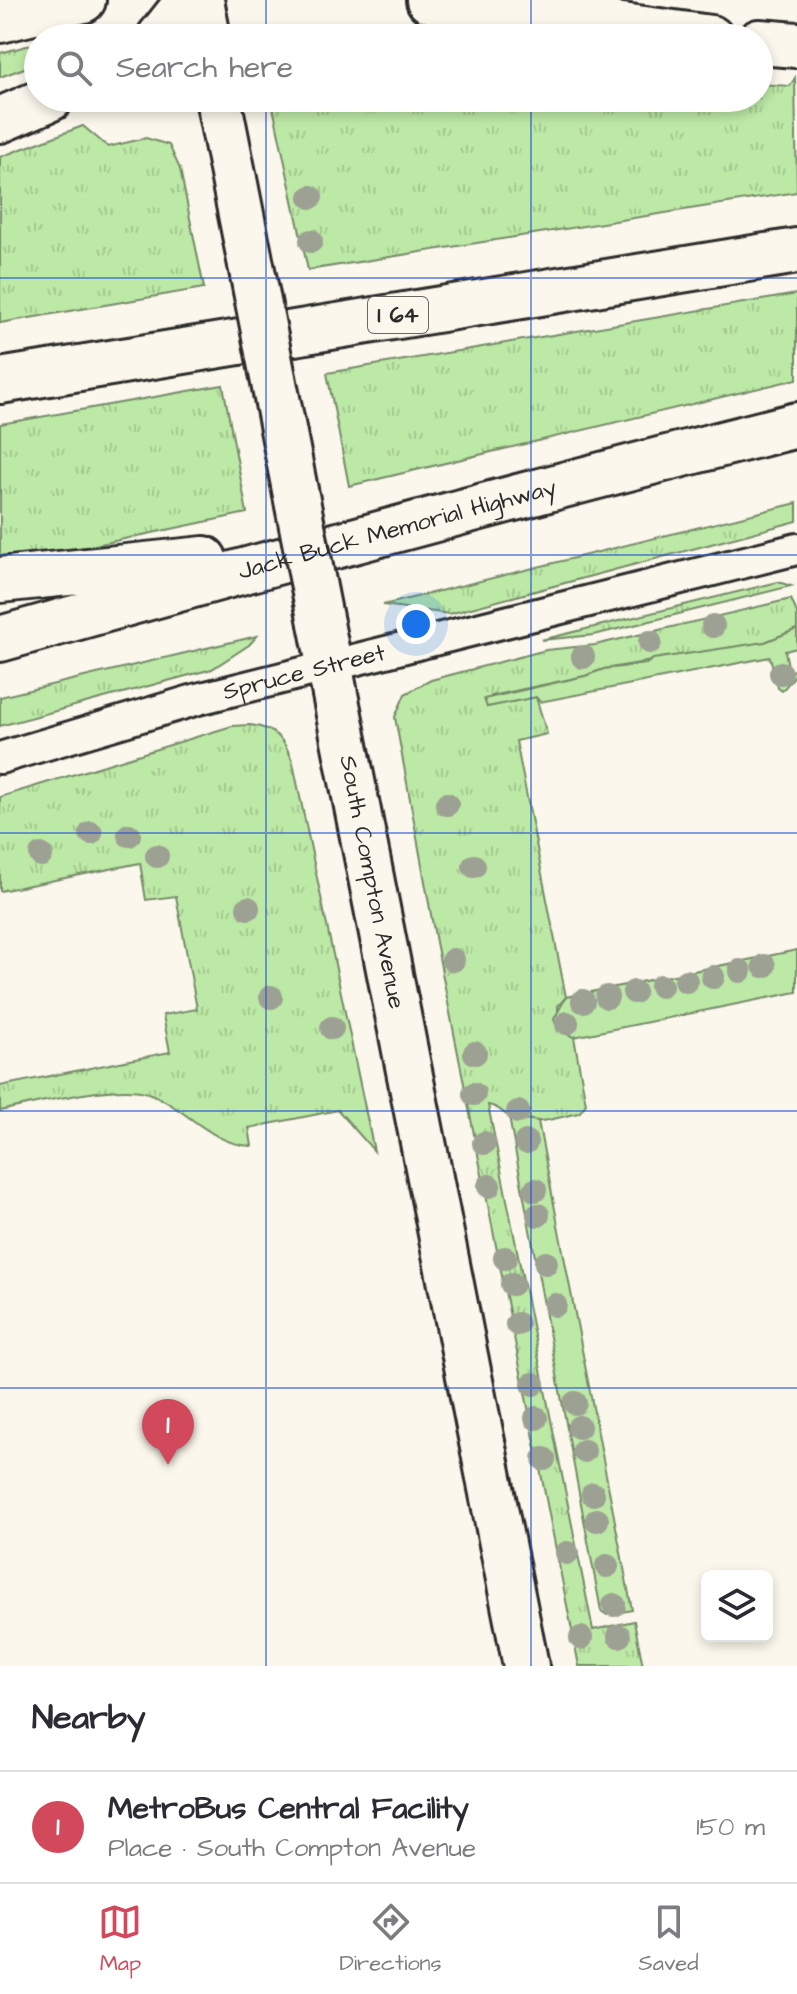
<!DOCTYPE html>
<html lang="en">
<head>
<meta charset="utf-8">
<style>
  :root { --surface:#fff; --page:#f7f7f7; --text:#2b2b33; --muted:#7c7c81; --line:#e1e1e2; --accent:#d1495b }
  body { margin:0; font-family:"Architects Daughter",sans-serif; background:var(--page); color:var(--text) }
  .controls { position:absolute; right:24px; bottom:24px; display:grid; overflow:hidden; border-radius:12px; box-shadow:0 4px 12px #0003 }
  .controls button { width:72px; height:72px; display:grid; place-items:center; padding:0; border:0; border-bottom:2px solid var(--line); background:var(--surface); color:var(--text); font:40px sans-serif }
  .you { position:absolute; left:416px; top:624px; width:28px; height:28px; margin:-20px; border:6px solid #fff; border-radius:50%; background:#1a73e8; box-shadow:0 0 0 12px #1a73e833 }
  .badge { display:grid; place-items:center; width:52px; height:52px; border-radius:50%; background:var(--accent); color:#fff; font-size:26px; font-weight:700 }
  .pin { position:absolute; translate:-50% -66px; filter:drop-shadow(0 2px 4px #0008) }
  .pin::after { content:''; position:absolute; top:42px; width:28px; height:24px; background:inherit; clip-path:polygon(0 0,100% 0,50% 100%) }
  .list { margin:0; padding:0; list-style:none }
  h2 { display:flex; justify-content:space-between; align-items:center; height:104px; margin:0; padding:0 32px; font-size:34px }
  h2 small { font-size:26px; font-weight:400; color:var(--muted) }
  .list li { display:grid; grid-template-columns:52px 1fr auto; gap:24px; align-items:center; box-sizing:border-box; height:112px; padding:0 32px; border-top:2px solid var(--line) }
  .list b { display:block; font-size:30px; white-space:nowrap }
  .list p { margin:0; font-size:26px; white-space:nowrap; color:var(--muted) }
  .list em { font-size:26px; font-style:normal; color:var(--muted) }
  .icon { flex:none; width:44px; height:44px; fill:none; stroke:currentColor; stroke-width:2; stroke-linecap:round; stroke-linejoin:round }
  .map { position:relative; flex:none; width:797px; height:1666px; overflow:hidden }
  .search { position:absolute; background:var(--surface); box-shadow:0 4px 12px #0003; left:24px; right:24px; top:24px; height:88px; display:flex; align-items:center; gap:20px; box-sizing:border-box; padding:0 28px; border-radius:44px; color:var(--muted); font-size:30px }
  .sheet { height:216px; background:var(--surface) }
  nav { display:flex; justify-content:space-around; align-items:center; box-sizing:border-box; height:112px; border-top:2px solid var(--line); background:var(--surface); font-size:22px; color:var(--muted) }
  nav a { display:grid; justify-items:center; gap:4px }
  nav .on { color:var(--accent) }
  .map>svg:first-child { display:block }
  .grass { fill:url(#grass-tufts); stroke:#748a68; stroke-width:2 }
  .garden { fill:#bde9a6; stroke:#748a68; stroke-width:2 }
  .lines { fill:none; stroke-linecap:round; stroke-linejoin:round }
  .minor-casing { stroke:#2b2b2b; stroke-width:36 }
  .secondary-casing { stroke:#2b2b2b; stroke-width:50 }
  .primary-casing { stroke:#2b2b2b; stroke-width:50 }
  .motorway-casing { stroke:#2b2b2b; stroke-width:50 }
  .minor { stroke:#fbf7ec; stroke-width:30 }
  .secondary { stroke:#fbf7ec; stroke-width:44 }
  .primary { stroke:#fbf7ec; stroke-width:44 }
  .motorway { stroke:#fbf7ec; stroke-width:44 }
  .secondary-bridge-casing { stroke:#2b2b2b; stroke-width:50; stroke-linecap:butt }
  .secondary-bridge { stroke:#fbf7ec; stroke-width:44 }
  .tree { fill:#9da193 }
  .grid { fill:none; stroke:#1d4ed8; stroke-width:2; stroke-opacity:0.55 }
  .labels { text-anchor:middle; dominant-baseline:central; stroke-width:7; stroke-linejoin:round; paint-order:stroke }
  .shield { fill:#fbf7ec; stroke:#696865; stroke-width:2 }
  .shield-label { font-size:22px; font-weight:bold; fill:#2b2b2b }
  .street-label { font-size:24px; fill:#2b2b2b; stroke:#fbf7ec }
</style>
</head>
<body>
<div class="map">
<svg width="797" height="1666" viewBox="0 0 797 1666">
  <defs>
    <pattern id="grass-tufts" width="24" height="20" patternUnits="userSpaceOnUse" patternTransform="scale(2)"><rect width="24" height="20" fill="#bde9a6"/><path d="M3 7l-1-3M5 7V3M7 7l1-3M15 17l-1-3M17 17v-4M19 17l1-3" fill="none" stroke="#a3c88f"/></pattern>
  </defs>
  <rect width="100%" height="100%" fill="#fbf7ec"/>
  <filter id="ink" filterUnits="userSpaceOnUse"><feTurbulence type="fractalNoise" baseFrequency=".0125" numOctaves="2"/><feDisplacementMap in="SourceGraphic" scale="16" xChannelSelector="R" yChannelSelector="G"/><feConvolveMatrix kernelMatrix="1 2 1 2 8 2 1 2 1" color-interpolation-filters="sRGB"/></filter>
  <g filter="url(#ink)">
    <!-- grass -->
    <path class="grass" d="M345,29l46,9h-69z
      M38,43v20l-38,14v-24z
      M795,78l2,114 -489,78 -37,-172h488v-14l31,2z
      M83,126l25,21 38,-9 23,7 11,24 24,119 -204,35v-166z
      M797,294v85l-448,107 -22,-113z
      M223,385l24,128 -213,45 -34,3v-137z
      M797,503v18l-348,93 -66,-9z
      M778,582l13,4 -197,49 -53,5z
      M791,599l6,14v16l-32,13 -161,27 -19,7 -94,20 -4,11 49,-10 11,37 -31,7 50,256 -8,9v24l16,7 12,67 -7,9c-21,4 -49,15 -69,4 -9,-5 -12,-11 -22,-12l105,525 41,-9 9,45h-64l-143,-724 -41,-225 10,-23 26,-14 115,-30 49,-5z
      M257,636l-8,9 -37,24 -212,57v-29z
      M250,725c25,3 35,14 43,38l81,388 -36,-41 -89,18 3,18c-42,-1 -66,-39 -104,-53 -28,-11 -116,11 -148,18v-25l170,-34 -7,-37 34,-6 -21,-113 -30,4 -6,-37 -140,28v-94l232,-71z"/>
    <!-- garden -->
    <path class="garden" d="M797,629v19l-12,3 4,20 8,-1v3l-15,18 -4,-3 -8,-31 -230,45 -4,-5 -49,10 -3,-8 101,-23 19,-7 42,-5 7,-5 112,-17z
      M797,950v42l-223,45 -16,-7 -4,-11 12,-22z
      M509,1117l29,4 94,489 -25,5 -6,-4z"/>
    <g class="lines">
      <!-- minor casing -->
      <g class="minor-casing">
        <g id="minor">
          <path id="s1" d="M0,758l198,-59 599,-150"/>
        </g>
      </g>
      <!-- secondary casing -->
      <g class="secondary-casing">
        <g id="secondary">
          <path d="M201,0l7,38"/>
          <path d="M218,98l33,167"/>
          <path id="s2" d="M321,623l205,1043"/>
        </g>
      </g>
      <!-- primary casing -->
      <g class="primary-casing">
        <path id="primary" d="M0,20l83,-20
          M159,38l30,-38
          M0,120l51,-22"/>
      </g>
      <!-- motorway casing -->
      <g class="motorway-casing">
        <g id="motorway">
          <path d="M429,0l282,38"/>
          <path d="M759,42l38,3"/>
          <path d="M0,381l797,-130"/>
          <path d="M0,580l204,-21"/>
          <path id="s3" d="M0,639c265,-75 530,-147 797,-214"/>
        </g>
      </g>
      <!-- minor -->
      <use href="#minor" class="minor"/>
      <!-- secondary -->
      <use href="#secondary" class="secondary"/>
      <!-- primary -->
      <use href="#primary" class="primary"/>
      <!-- motorway -->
      <use href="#motorway" class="motorway"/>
      <!-- secondary-bridge casing -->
      <g class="secondary-bridge-casing">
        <path id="secondary-bridge" d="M251,265l70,358"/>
      </g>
      <!-- secondary-bridge -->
      <use href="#secondary-bridge" class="secondary-bridge"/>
    </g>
    <!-- trees -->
    <g class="tree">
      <circle cx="311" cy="197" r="12"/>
      <circle cx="311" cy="241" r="12"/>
      <circle cx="713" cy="626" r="12"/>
      <circle cx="650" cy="642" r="12"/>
      <circle cx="583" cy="657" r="12"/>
      <circle cx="781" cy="673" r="12"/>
      <circle cx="447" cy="804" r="12"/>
      <circle cx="91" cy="833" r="12"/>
      <circle cx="129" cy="835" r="12"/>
      <circle cx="41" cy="855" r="12"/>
      <circle cx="157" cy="856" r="12"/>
      <circle cx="474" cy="866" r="12"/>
      <circle cx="248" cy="908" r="12"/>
      <circle cx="453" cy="960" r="12"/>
      <circle cx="764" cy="966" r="12"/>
      <circle cx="740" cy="971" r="12"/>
      <circle cx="713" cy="977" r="12"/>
      <circle cx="686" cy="981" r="12"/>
      <circle cx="661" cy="986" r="12"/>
      <circle cx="634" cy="992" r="12"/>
      <circle cx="271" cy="997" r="12"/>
      <circle cx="607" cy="997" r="12"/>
      <circle cx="583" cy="1001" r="12"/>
      <circle cx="567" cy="1023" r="12"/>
      <circle cx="332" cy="1028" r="12"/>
      <circle cx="475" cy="1053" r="12"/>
      <circle cx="474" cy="1094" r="12"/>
      <circle cx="518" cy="1112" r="12"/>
      <circle cx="526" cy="1142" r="12"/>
      <circle cx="484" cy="1143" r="12"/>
      <circle cx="489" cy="1186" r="12"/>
      <circle cx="535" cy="1190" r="12"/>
      <circle cx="538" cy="1215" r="12"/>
      <circle cx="505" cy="1258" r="12"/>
      <circle cx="546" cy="1263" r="12"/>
      <circle cx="512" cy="1284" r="12"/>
      <circle cx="555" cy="1305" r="12"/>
      <circle cx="517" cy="1324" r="12"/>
      <circle cx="533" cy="1384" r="12"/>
      <circle cx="575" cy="1403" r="12"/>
      <circle cx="536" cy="1418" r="12"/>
      <circle cx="579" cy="1427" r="12"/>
      <circle cx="584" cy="1451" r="12"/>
      <circle cx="544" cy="1459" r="12"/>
      <circle cx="593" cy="1494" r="12"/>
      <circle cx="597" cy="1520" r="12"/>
      <circle cx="567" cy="1553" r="12"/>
      <circle cx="607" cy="1566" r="12"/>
      <circle cx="614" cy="1605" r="12"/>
      <circle cx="619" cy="1636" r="12"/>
      <circle cx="581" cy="1638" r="12"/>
    </g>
  </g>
  <!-- grid -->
  <path class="grid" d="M266,0v38M531,0v38M266,98v1568M531,98v1568M0,278h797M0,555h797M0,833h797M0,1111h797M0,1388h797"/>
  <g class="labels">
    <!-- shield labels -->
    <rect class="shield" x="368" y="297" width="60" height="36" rx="6"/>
    <g class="shield-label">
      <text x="398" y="315">I 64</text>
    </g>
    <!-- street labels -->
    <g class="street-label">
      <text stroke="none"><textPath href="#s3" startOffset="412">Jack Buck Memorial Highway</textPath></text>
      <text stroke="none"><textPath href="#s1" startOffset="316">Spruce Street</textPath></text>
      <text stroke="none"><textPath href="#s2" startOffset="264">South Compton Avenue</textPath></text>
    </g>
  </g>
</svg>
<div class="controls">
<button><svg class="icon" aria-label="layers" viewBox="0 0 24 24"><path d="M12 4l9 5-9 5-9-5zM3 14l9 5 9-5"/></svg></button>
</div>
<div class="you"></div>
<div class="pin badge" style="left:168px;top:1465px">1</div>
<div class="search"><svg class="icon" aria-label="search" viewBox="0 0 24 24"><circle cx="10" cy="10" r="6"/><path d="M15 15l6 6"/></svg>Search here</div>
</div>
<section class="sheet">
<h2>Nearby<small></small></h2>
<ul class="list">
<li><span class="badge">1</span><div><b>MetroBus Central Facility</b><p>Place · South Compton Avenue</p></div><em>150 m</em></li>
</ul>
</section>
<nav>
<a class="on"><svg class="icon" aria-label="map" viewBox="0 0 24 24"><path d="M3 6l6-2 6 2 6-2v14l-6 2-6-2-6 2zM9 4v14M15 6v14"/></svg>Map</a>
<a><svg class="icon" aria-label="directions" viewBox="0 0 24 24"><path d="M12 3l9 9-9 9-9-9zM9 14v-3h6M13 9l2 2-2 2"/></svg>Directions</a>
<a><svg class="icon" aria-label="saved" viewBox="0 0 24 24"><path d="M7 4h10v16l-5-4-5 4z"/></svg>Saved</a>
</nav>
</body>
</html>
